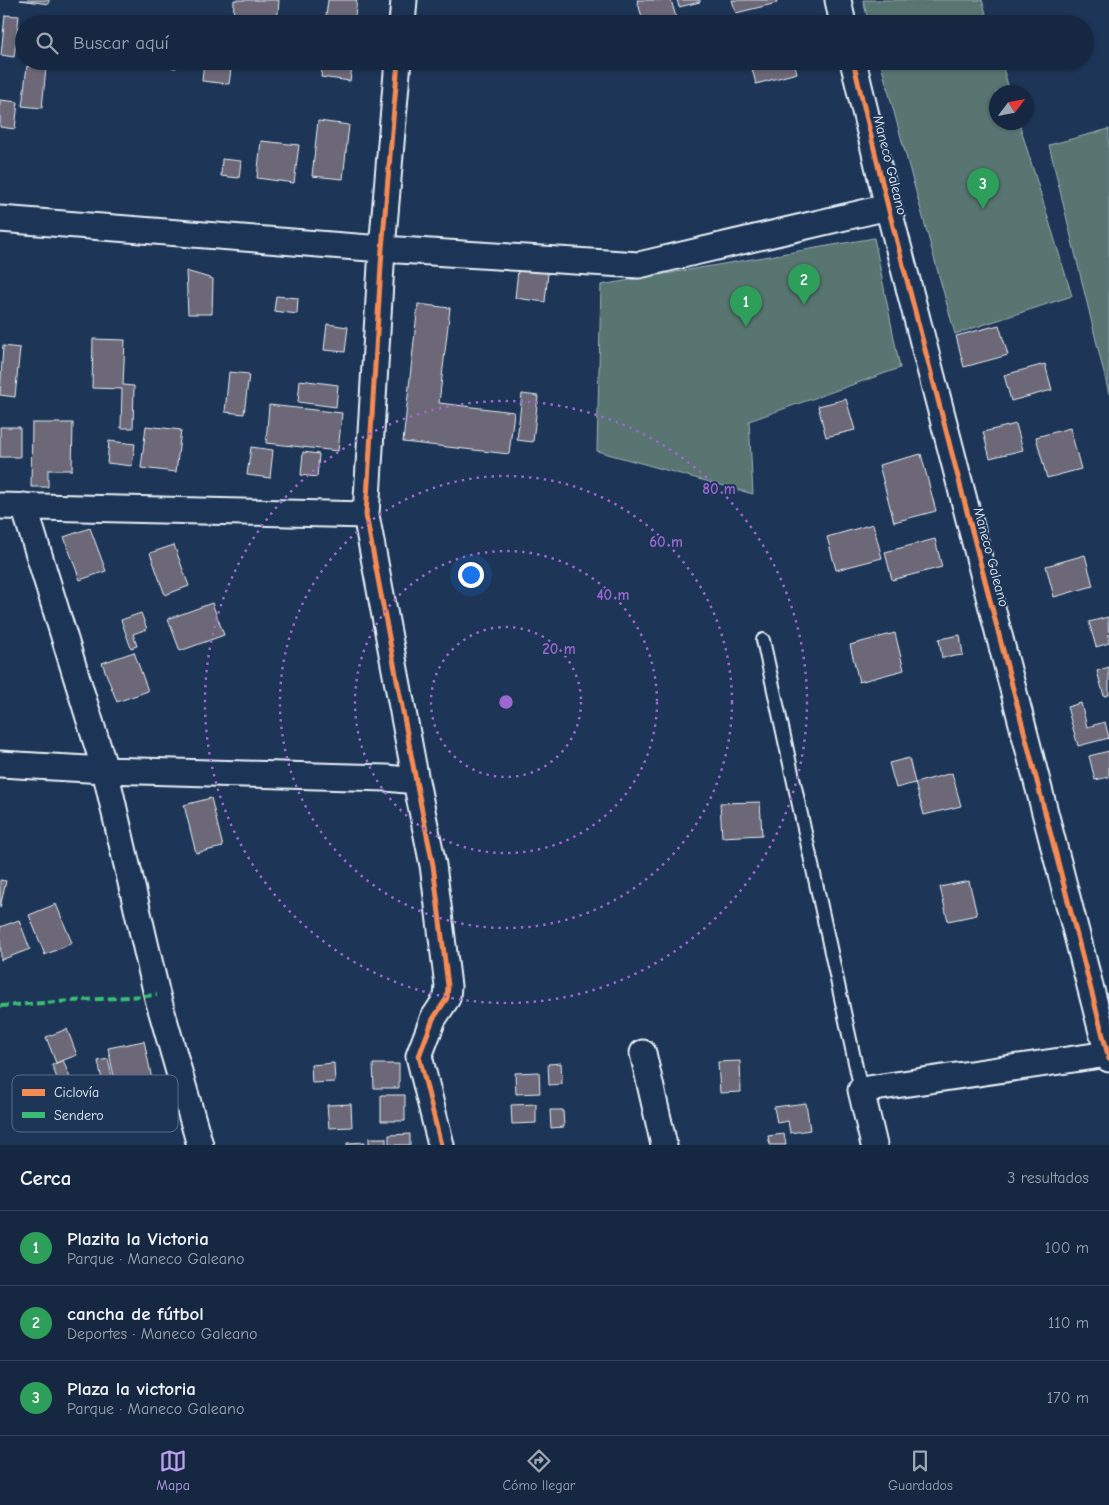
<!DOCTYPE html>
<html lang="es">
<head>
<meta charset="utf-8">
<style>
  :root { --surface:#162841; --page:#23344c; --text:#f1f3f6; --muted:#9ea6b1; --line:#35445a; --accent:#bca0f2 }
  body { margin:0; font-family:"Comic Neue",sans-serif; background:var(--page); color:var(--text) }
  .compass { position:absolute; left:989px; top:85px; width:45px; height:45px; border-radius:50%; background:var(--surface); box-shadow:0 1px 4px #0004; rotate:58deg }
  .you { position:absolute; left:470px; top:574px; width:18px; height:18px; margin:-12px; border:4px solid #fff; border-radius:50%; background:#1a73e8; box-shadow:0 0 0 8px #1a73e833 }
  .badge { display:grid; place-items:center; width:32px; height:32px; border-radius:50%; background:var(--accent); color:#fff; font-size:16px; font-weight:700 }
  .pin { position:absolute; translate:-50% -41px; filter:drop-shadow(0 1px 2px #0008) }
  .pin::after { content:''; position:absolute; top:26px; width:18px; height:15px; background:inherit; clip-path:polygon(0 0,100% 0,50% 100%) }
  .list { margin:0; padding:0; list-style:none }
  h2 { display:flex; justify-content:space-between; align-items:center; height:65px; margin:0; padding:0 20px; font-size:21px }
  h2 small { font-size:16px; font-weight:400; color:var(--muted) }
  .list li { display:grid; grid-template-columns:32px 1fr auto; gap:15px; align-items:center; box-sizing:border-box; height:75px; padding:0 20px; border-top:1px solid var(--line) }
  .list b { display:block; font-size:19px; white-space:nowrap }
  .list p { margin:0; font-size:16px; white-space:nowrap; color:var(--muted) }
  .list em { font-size:16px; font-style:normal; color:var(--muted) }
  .icon { flex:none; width:28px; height:28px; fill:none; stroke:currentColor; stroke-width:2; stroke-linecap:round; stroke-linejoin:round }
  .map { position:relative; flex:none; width:1109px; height:1145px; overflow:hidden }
  .search { position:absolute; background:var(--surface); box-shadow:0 1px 4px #0004; left:15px; right:15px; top:15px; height:55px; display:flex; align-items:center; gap:12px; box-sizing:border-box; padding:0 18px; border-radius:28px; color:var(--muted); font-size:19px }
  .sheet { height:290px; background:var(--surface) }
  nav { display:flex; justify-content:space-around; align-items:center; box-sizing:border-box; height:70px; border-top:1px solid var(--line); background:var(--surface); font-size:14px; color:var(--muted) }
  nav a { display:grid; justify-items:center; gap:2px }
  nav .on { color:var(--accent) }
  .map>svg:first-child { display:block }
  .green { fill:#587572; stroke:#a0b3b5 }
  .building { fill:#6c6877; stroke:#e8f1f8 }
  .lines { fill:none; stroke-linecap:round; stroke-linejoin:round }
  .lane-casing { stroke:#e8f1f8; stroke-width:16 }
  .street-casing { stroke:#e8f1f8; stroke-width:29 }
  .lane { stroke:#1d3557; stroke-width:12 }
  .street { stroke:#1d3557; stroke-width:25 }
  .quiet { stroke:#3abd76; stroke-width:4; stroke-dasharray:8 4; stroke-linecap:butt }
  .cycleway-casing { stroke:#1d3557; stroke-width:8 }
  .cycleway { stroke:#f68b52; stroke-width:5 }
  .ring { fill:none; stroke:#9c67d0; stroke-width:2.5; stroke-dasharray:2.5 5 }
  .labels { text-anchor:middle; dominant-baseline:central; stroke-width:4; stroke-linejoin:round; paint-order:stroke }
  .street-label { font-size:14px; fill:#e8f1f8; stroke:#1d3557 }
  .key { fill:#1d3557; stroke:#5a6d87; stroke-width:1 }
  .key-label { font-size:14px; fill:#e8f1f8 }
  .centre { fill:#9c67d0; stroke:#1d3557; stroke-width:2.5 }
  .ring-label { font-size:15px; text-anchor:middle; font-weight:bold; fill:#9c67d0; stroke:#1d3557; stroke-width:4; stroke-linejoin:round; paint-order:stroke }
</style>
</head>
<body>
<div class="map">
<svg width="1109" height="1145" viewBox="0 0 1109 1145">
  <rect width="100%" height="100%" fill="#1d3557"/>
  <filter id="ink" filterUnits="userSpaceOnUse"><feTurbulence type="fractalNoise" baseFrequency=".02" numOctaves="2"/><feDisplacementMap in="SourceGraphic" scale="10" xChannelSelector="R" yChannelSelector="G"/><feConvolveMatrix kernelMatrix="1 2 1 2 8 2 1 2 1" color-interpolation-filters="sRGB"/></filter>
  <g filter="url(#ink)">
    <!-- green -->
    <path class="green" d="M863,0h119l7,24h-120z
      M880,61h121l9,31h-14v30l23,1 53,173 -117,38z
      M1109,129v265l-60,-249z
      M874,238l26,130 -151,53 4,73 -156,-43 4,-166z"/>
    <!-- building -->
    <path class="building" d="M20,0h29v4z
      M234,0h45l-2,24h-44z
      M328,0h29l-3,24h-29z
      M637,0h34l7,24h-34z
      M677,0h23v2l-21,5z
      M732,0h44l1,3 -41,10z
      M5,15l14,1 -5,41 -13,-2z
      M150,17l18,7h-18z
      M149,61h34l-7,7 -27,-3z
      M204,61h28l-3,23 -27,-3z
      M323,61h30l-3,20 -29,-4z
      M750,61h44l3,12 -41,11z
      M27,66l19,2 -4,40 -20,-2z
      M0,100l18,2 -3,27 -15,-2z
      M318,121l31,4 -6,54 -31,-3z
      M261,141l38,4 -5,38 -37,-5z
      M222,159l19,2 -2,17 -18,-2z
      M518,270l30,3 -3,29 -30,-4z
      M186,271l27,8 -1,35h-24z
      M276,296l22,2 -1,16 -23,-3z
      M418,304l32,4 -11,95 75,9 -5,42 -106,-12z
      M327,324l21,3 -3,25 -21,-2z
      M999,325l9,30 -44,12 -8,-31z
      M93,339l32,1 -2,45 11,1 -1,42h-12l1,-39 -30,-1z
      M3,346l17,2 -5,49 -15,-2z
      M1045,364l7,26 -41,11 -7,-26z
      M229,372l20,2 -5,40 -19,-2z
      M300,380l38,5 -2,22 -38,-5z
      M522,394l16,2 -5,46 -16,-2z
      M846,399l9,31 -29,7 -8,-31z
      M269,405l73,8 -4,38 -72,-8z
      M32,423h41l-1,47h-24v17h-17z
      M1016,424l7,26 -33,8 -7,-26z
      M146,426l35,4 -5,42 -35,-4z
      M0,427h20v30h-20z
      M1070,428l11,41 -34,9 -11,-41z
      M109,441l26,3 -3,22 -25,-3z
      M251,447l22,3 -3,28 -23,-3z
      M303,452l16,2 -2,23 -16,-2z
      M921,454l15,57 -42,11 -15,-57z
      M873,524l9,34 -46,12 -9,-33z
      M90,528l16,43 -26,9 -16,-43z
      M935,539l7,28 -50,13 -7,-28z
      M174,545l15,41 -24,9 -15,-42z
      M1085,555l8,31 -39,11 -8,-31z
      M212,603l12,32 -44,16 -12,-32z
      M141,613l6,16 -14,5 4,12 -6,2 -10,-28z
      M1108,617l1,26 -13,4 -7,-25z
      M895,633l9,37 -45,12 -9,-37z
      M960,635l3,20 -21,3 -3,-19z
      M134,652l14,39 -31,11 -15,-39z
      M1109,667v28l-5,1 -7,-25z
      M1081,703l6,24 18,-5 4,16 -31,8 -11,-39z
      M1109,751v26l-14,3 -6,-24z
      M909,758l6,25 -19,5 -7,-25z
      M952,773l9,33 -37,9 -9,-32z
      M211,798l12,49 -27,6 -12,-48z
      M760,802l2,33 -40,2 -2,-34z
      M0,880l6,1 -6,27z
      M969,881l8,34 -29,6 -8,-34z
      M56,904l16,39 -27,12 -16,-40z
      M19,920l11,29 -29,11 -1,-33z
      M67,1029l10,26 -21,8 -10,-26z
      M144,1041l8,38 -36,7 -8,-38z
      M108,1059l6,27 -10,3 -6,-28z
      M63,1060l14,35 -12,4 -13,-34z
      M740,1061l1,31 -21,1 -2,-31z
      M334,1063l1,19 -23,1 -1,-18z
      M561,1063l1,21 -13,1 -1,-21z
      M373,1064h26v24h-25z
      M539,1072l1,21 -24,1 -1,-21z
      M381,1095h24v26h-24z
      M806,1103l4,27 -20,3 -2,-12 -11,2 -3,-16z
      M351,1104l1,23 -23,1 -2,-23z
      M536,1104v19l-24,1 -1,-19z
      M550,1110h13l1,17 -13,1z
      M410,1134v11h-21v-10z
      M784,1134l2,11h-16l-2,-9z
      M369,1138h17v7h-17z
      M365,1142v3h-18v-2z"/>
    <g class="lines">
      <!-- lane casing -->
      <g class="lane-casing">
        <path id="lane" d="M763,640l98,450"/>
      </g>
      <!-- street casing -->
      <g class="street-casing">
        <path id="street" d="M838,0l5,24
          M402,24l2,-24
          M398,61l-16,188 -16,266 50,266 17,84 15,121 -1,12 -14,21 -14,37 22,89
          M853,61l35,146 221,852
          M0,219l382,30 257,16 249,-58
          M0,506l366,9
          M24,506l81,264 52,225 43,150
          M0,764l105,6 281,8 30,3
          M643,1053l21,92
          M874,1145l-13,-55 247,-36"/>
      </g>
      <!-- lane -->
      <use href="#lane" class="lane"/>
      <!-- street -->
      <use href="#street" class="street"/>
      <!-- quiet -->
      <path class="quiet" d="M0,1006l157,-11"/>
      <!-- cycleway casing -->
      <g class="cycleway-casing">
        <path id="cycleway" d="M398,61l-16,188 -16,266 50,266 17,84 15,121 -1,12 -14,21 -14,37 22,89
          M853,61l35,146 221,852"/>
      </g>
      <!-- cycleway -->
      <use href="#cycleway" class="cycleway"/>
    </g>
  </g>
  <!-- distance rings -->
  <g class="ring">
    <circle cx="506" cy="702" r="75"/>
    <circle cx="506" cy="702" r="151"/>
    <circle cx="506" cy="702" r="226"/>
    <circle cx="506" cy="702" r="301"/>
  </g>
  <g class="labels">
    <!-- street labels -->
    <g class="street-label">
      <text transform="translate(890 165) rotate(76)">Maneco Galeano</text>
      <text transform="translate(991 557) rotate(75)">Maneco Galeano</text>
    </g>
  </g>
  <!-- legend -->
  <rect x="12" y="1075" width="166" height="57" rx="8" class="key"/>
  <rect x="22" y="1089" width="23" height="7" fill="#f68b52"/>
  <rect x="22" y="1112" width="23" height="6" fill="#3abd76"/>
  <g class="key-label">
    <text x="54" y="1097">Ciclovía</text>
    <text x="54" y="1120">Sendero</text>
  </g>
  <circle cx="506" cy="702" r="8" class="centre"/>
  <g class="ring-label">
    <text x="719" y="494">80 m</text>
    <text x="666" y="547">60 m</text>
    <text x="613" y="600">40 m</text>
    <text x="559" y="654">20 m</text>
  </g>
</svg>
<svg class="compass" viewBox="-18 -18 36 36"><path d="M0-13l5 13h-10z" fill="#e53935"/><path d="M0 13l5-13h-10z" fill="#9ea6b1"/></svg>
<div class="you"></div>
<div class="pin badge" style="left:746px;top:327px;background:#2e9e5b">1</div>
<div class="pin badge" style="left:804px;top:305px;background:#2e9e5b">2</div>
<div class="pin badge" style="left:983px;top:209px;background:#2e9e5b">3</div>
<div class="search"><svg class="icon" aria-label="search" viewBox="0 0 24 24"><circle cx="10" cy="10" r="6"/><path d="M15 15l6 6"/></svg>Buscar aquí</div>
</div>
<section class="sheet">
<h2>Cerca<small>3 resultados</small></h2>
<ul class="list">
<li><span class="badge" style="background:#2e9e5b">1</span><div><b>Plazita la Victoria</b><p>Parque · Maneco Galeano</p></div><em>100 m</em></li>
<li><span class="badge" style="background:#2e9e5b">2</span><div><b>cancha de fútbol</b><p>Deportes · Maneco Galeano</p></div><em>110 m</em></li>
<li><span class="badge" style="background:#2e9e5b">3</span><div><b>Plaza la victoria</b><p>Parque · Maneco Galeano</p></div><em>170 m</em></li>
</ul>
</section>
<nav>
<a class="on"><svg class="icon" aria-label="map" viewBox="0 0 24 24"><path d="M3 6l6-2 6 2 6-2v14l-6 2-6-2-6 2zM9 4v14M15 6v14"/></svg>Mapa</a>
<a><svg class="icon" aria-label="directions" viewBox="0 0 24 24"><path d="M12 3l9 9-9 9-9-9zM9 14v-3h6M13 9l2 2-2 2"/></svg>Cómo llegar</a>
<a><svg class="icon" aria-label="saved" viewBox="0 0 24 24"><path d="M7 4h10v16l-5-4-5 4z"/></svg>Guardados</a>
</nav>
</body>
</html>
